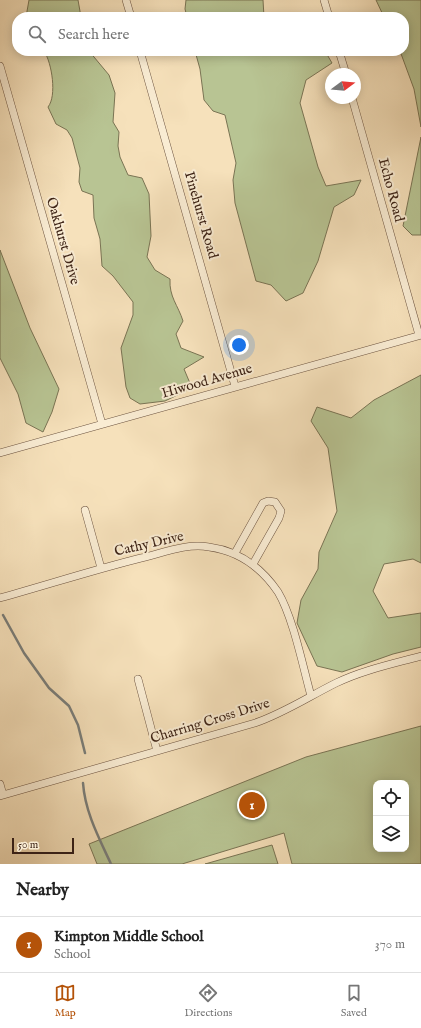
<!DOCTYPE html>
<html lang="en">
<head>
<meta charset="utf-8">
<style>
  :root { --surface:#fff; --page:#f6f6f6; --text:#222; --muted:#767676; --line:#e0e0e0; --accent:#b45309 }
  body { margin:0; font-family:"IM FELL English",serif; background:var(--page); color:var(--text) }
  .controls { position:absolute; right:12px; bottom:12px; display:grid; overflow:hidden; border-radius:8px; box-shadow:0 2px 10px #0003 }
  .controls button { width:36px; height:36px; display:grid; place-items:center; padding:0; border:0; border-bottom:1px solid var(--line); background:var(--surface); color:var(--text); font:20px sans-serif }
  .compass { position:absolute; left:325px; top:68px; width:36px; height:36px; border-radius:50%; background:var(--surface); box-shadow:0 2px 10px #0003; rotate:74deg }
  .scale { position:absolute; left:12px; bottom:10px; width:62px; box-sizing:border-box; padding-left:4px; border:2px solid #3d2316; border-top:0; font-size:11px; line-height:14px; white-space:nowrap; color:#3d2316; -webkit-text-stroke:3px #f9ecd3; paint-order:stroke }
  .you { position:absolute; left:239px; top:345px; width:14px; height:14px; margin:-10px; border:3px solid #fff; border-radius:50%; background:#1a73e8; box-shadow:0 0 0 6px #1a73e833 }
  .badge { display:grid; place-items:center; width:26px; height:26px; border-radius:50%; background:var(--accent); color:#fff; font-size:13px; font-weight:700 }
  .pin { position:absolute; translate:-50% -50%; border:2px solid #fff; box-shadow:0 1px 4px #0006 }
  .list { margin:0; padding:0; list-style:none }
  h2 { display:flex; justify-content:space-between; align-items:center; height:52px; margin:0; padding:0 16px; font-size:17px }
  h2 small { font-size:13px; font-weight:400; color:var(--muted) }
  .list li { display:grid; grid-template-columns:26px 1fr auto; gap:12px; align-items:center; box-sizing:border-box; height:56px; padding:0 16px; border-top:1px solid var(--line) }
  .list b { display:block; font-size:15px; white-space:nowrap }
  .list p { margin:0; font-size:13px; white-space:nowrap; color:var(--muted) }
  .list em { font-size:13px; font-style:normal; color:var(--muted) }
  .icon { flex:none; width:22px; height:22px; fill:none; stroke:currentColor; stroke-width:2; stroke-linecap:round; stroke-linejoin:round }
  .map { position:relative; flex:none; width:421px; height:864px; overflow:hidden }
  .search { position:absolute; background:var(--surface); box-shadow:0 2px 10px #0003; left:12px; right:12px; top:12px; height:44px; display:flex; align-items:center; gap:10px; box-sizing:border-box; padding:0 14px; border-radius:16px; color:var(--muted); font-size:15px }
  .sheet { height:108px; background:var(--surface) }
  nav { display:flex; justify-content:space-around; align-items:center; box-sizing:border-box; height:56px; border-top:1px solid var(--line); background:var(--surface); font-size:11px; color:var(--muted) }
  nav a { display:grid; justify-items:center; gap:2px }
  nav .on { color:var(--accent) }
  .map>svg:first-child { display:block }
  .green { fill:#b8c493; stroke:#7a7454; fill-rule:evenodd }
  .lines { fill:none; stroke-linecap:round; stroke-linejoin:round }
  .stream { stroke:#7a7e7a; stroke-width:2.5 }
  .street-casing { stroke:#6b523f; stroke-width:8 }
  .street { stroke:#f9ecd3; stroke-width:7 }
  .labels { text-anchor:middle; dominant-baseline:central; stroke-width:4; stroke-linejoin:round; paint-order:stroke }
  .street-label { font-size:14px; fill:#3d2316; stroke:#f9ecd3 }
</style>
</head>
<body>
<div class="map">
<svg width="421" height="864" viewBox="0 0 421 864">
  <rect width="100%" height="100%" fill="#f6e1bb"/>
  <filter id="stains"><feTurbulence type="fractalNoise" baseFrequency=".005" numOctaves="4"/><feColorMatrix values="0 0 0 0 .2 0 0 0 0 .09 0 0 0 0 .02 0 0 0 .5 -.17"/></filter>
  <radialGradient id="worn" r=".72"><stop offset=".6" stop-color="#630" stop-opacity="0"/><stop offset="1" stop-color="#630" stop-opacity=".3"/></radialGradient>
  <!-- green -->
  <path class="green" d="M29,0h49l3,17h-55z
    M186,0h77l1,17h-77l-2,-8z
    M376,0h45v127l-7,-38 -14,-38h4v-34h-20z
    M44,51h45l20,24 6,18 -2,29 6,10 -1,14 2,11 8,18 14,3 7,16 2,42 -4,21 8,13 15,9c-1,18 8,26 13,42l-7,13 5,14 23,9 -20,12 8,19 -27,13 -25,3 -10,-6 -4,-11 -5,-39 12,-33v-13l-20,-26 -11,-10 -2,-27 -6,-21 -1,-23 -11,-4 -3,-9 1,-14 -8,-30 -5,-8 -11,-6 -8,-17c9,-11 4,-44 -4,-56z
    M195,51h130l7,12 -26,17 -6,23 18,64 8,19 35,-6 -7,15 -20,12 -16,54 -15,32 -17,8 -15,-16 -15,-4 -21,-78 -2,-23 3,-17 -11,-48 -12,-4 -9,-11 -4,-31z
    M421,137v98h-9l-9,-9z
    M0,250l30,78 29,61 -7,23 -9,20 -17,-9 -8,-29 -18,-36z
    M421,375v188l-8,-4 -29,5 -11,27 15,27 33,-5v34l-28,7 -51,18 -25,-6 -20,-43 4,-23 17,-31 1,-17 18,-41 -9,-63 -17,-27 6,-14 34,11 23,-18z
    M421,726v138h-129l-8,-31 -102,31h-85l-8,-20 217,-87zM376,783h30v66h-30z
    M272,845l6,19h-73z"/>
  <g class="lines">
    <!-- stream -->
    <path class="stream" d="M3,615l21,38 25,35 20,18 9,19 7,28
      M83,783c2,29 16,55 28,81"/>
    <!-- street casing -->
    <g class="street-casing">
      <path id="street" d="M126,0l5,17
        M324,0l5,17
        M140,51l95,335
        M339,51l7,23
        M0,66l102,358
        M352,98l67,237
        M0,453l421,-118
        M85,510l16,58
        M235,553l28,-50 5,-2 7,1 6,9 -2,7 -26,46
        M0,598c47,-13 93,-28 141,-40 22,-5 45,-15 68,-11 30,4 52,20 69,45 15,25 25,75 33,104
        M138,679l19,72
        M0,784l3,11
        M0,796l255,-73c29,-10 53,-26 81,-40 27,-13 56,-19 85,-27"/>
    </g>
    <!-- street -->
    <use href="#street" class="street"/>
  </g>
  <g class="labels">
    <!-- street labels -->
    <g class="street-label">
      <text transform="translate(391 190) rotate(75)">Echo Road</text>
      <text transform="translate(201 215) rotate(74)">Pinehurst Road</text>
      <text transform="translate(63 241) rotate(74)">Oakhurst Drive</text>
      <text transform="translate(207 381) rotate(-16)">Hiwood Avenue</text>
      <text transform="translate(149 544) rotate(-13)">Cathy Drive</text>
      <text transform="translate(210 721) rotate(-17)">Charring Cross Drive</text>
    </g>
  </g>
  <rect width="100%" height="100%" filter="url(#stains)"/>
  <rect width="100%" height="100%" fill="url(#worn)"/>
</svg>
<div class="controls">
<button><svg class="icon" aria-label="locate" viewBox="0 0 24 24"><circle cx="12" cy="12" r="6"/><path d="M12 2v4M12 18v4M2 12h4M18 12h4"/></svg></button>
<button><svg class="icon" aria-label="layers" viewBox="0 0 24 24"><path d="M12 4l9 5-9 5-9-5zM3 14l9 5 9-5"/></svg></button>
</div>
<svg class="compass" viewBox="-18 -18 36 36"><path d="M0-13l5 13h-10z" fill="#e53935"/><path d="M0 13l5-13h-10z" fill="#767676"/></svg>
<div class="scale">50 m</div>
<div class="you"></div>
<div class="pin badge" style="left:252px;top:805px">1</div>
<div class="search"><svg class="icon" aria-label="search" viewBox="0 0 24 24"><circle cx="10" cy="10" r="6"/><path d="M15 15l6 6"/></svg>Search here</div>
</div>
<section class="sheet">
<h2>Nearby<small></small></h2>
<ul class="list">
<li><span class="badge">1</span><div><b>Kimpton Middle School</b><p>School</p></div><em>370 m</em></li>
</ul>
</section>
<nav>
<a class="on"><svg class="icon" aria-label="map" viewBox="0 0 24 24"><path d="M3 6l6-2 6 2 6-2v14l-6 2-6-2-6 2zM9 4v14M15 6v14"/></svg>Map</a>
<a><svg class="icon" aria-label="directions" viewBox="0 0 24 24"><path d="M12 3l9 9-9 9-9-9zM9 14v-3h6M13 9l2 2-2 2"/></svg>Directions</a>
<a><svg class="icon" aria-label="saved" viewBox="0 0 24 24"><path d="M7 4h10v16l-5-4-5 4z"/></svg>Saved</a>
</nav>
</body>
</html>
